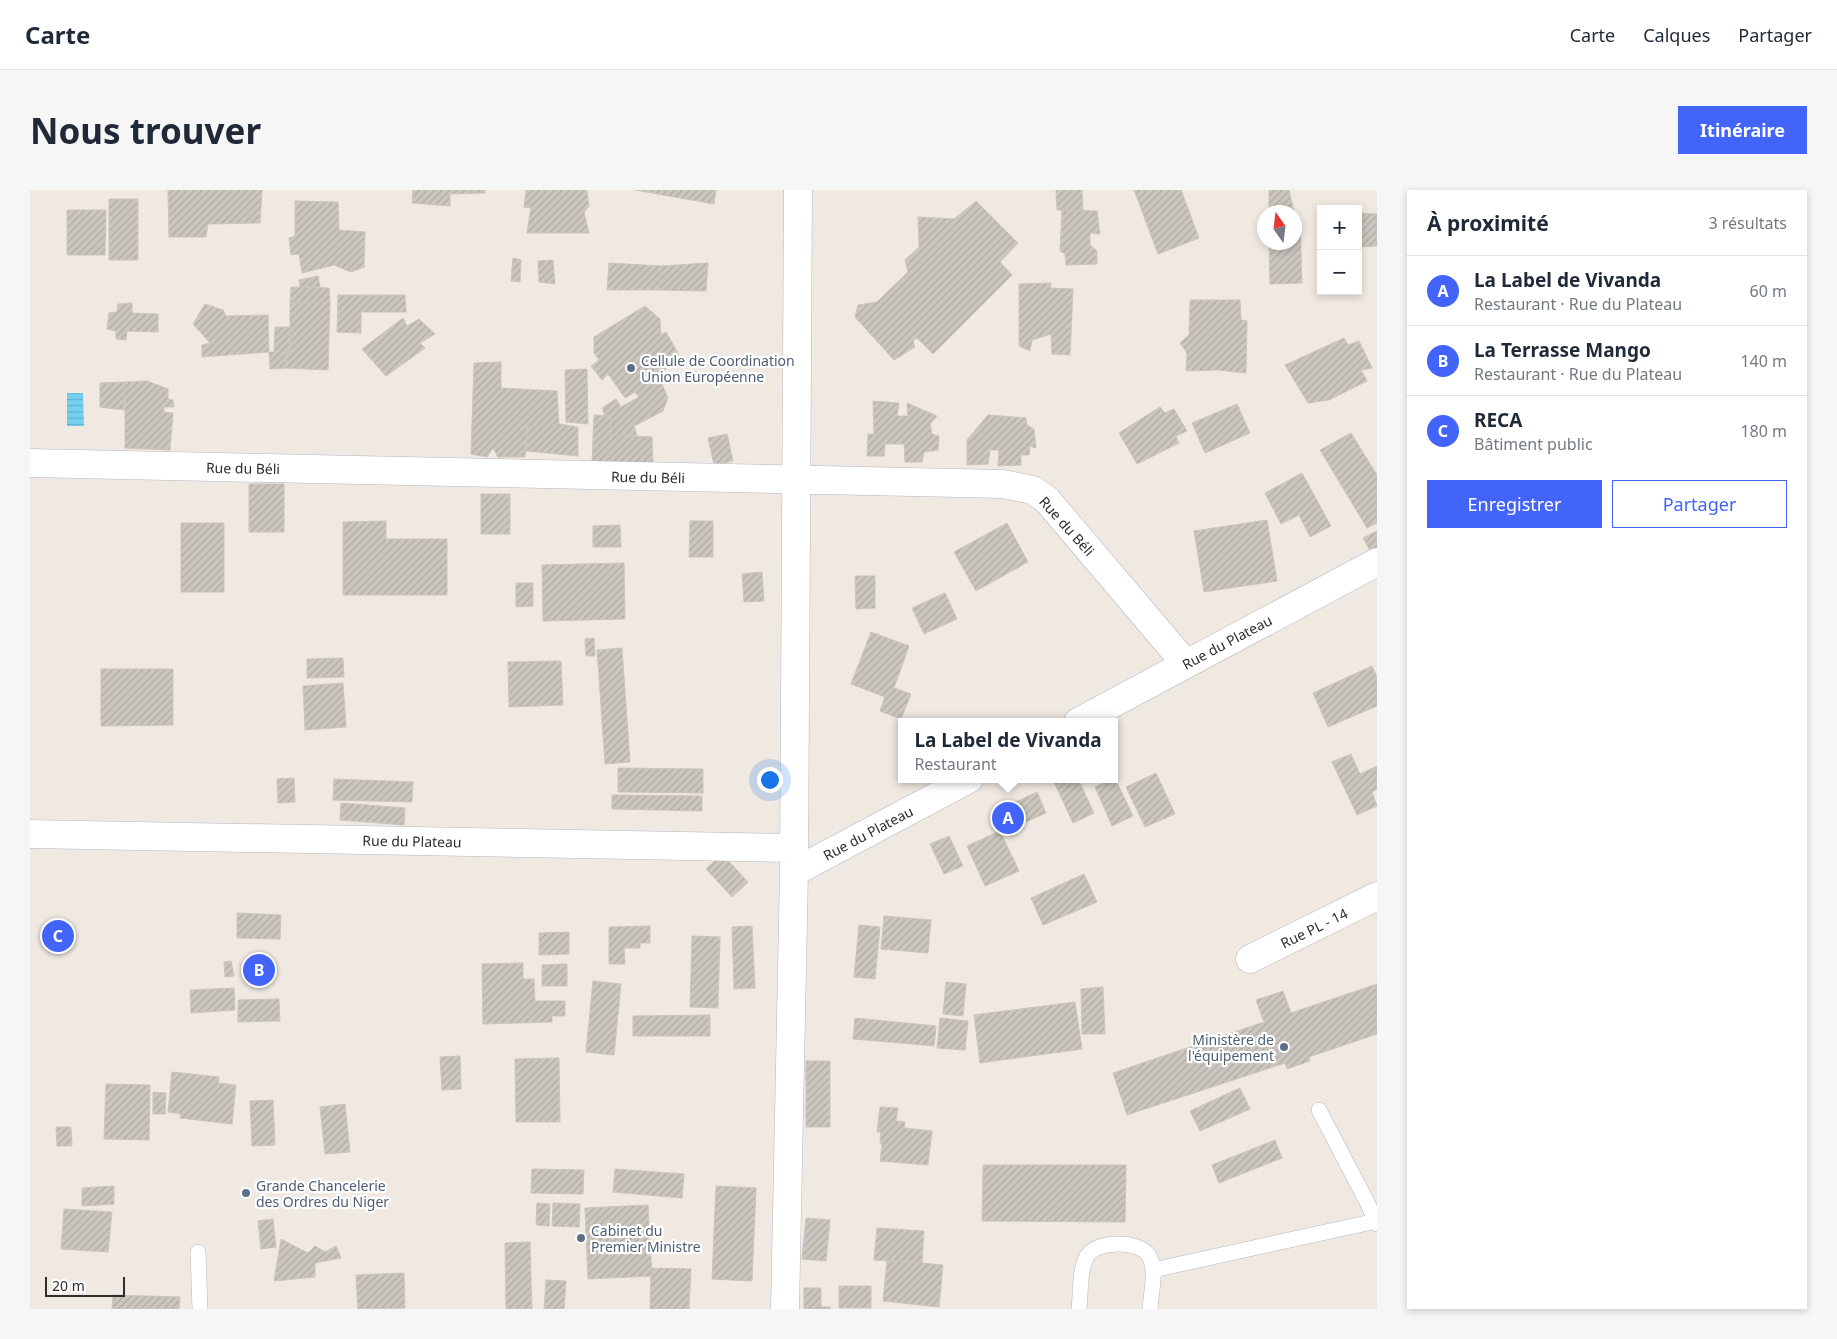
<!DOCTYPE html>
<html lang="fr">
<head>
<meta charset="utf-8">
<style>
  :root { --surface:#fff; --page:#f6f6f7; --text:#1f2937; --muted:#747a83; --line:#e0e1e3; --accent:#4264fb }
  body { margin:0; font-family:"Noto Sans",sans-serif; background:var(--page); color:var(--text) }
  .controls { position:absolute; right:15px; top:15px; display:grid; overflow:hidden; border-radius:0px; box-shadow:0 2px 8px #0003 }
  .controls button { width:45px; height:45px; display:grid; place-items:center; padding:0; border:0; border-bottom:1px solid var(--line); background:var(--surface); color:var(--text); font:25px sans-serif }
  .compass { position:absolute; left:1227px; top:15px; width:45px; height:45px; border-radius:50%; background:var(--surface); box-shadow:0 2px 8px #0003; rotate:346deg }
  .scale { position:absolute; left:15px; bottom:12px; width:80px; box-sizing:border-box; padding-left:5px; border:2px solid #2e2e2e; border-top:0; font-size:14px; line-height:18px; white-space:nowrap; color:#2e2e2e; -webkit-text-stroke:4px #fff; paint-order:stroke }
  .you { position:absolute; left:739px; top:589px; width:18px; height:18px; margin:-12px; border:4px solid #fff; border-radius:50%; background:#1a73e8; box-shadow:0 0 0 8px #1a73e833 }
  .badge { display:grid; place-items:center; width:32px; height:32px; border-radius:50%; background:var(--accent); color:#fff; font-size:16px; font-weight:700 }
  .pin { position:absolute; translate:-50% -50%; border:2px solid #fff; box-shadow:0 1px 5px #0006 }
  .popup { position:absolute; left:868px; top:528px; width:220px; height:65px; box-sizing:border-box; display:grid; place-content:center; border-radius:0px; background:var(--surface); filter:drop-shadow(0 1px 4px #0005); font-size:16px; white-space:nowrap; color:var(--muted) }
  .popup b { font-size:19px; color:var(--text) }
  .popup::after { content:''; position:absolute; left:50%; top:100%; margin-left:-10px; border:10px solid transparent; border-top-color:var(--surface) }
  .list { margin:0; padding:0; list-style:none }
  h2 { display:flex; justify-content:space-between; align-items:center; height:65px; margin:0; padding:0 20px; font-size:21px }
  h2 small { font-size:16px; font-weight:400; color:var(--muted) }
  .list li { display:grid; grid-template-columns:32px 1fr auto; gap:15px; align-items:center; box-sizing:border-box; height:70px; padding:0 20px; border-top:1px solid var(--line) }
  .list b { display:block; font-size:19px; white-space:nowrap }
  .list p { margin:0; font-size:16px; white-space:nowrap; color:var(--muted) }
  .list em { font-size:16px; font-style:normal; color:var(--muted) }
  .actions { display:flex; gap:10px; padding:15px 20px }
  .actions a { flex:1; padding:11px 0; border:1px solid var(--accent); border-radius:0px; text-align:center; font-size:18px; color:var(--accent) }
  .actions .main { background:var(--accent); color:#fff }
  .map { position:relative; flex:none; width:1347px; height:1119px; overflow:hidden; border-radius:0px }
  header { display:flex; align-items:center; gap:30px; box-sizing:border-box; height:70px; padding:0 25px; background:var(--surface); border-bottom:1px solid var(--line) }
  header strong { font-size:24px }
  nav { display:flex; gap:28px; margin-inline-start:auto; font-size:18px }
  .intro { display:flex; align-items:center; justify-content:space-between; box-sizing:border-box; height:120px; padding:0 30px }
  h1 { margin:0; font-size:35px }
  .button { padding:12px 22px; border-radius:0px; background:var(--accent); color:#fff; font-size:18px; font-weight:700 }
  main { display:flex; gap:30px; padding:0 30px }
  aside { flex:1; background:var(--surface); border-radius:0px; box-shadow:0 2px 8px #0003 }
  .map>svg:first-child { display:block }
  .water { fill:url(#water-rules) }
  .building { fill:url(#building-hatch); stroke:#cbc5ba }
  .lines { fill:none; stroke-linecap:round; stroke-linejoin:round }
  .lane-casing { stroke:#b4b7c1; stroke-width:16 }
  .street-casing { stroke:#b4b7c1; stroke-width:29 }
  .lane { stroke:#fff; stroke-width:15 }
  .street { stroke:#fff; stroke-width:28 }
  .service-dot { fill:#5c6f8a; stroke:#fff; stroke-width:2 }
  .labels { text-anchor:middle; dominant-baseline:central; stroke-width:4.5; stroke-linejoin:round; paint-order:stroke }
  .service-label { font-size:14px; fill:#4e5e75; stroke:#fff; text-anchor:start }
  .street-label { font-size:14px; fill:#2e2e2e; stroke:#fff }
</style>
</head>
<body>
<header>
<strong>Carte</strong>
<nav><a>Carte</a><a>Calques</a><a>Partager</a></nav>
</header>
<div class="intro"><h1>Nous trouver</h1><a class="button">Itinéraire</a></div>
<main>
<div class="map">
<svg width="1347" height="1119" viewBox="0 0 1347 1119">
  <defs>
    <pattern id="water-rules" width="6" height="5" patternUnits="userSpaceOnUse" patternTransform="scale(1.25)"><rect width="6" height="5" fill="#75cff0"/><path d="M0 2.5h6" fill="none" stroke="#66b2ce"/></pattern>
    <pattern id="building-hatch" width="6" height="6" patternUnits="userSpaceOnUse" patternTransform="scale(1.25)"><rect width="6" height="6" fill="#cbc7bf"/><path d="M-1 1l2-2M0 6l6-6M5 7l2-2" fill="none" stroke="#afaba4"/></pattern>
  </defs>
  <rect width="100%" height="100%" fill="#efe9e1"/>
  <!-- water -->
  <path class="water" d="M37,203h16l1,33h-17z"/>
  <!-- building -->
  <path class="building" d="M138,0h94l-2,33 -52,1 -2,13h-37z
    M383,0h72v3l-35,1v12l-38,-3z
    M496,0h61l2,16 -5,6 5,21h-62l4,-26 -7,1z
    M605,0h81l-2,14z
    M1026,0h26l1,21 -26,-1z
    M1104,0h47l18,48 -41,16z
    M1239,0h20l5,22h-25z
    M79,9h29v61h-29z
    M265,11l43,1 1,28 26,2 -1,35 -13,5 -17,-7 -32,8 -3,-19 -8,1 -2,-17 6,-2z
    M946,11l42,42 -18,19 12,13 -79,79 -16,-16 -4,3 2,6 -21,13 -39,-43 3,-12 19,-3 31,-30 -3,-12 14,-13 -1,-30 36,2z
    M37,20h39l-1,45h-38z
    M1032,20l35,1 3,23 -10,-1v12l7,6v13l-31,1 -1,-11 -5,-3z
    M1328,23l19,1v32l-19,1z
    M1264,29h6l2,64 -32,1 -1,-42h25z
    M483,68l8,2 -1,22 -9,-1z
    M523,70l2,24 -16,-2 -1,-21z
    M579,73l52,3 -2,24h-52z
    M678,73l-2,28 -47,-1 2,-24z
    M288,86l2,11h-20l-1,-7z
    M1021,93l-1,5 23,1 -3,66 -18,-1 -1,-20 -19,6 -2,11 -11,-5v-62z
    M261,97l38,1 1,14 -40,1z
    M308,105h67l1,17h-45v21l-24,-1z
    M1160,110h50l1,20 6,1 -1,52 -29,-3 -31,1 1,-18 -7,-10 9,-8z
    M300,112l-2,68 -42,-2v-16h4v-49z
    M102,113v10l26,1v18l-31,-1 -1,9 -10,-1v-8l-9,-2 2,-16 8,-1 1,-8z
    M175,114l18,6 3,6 42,-1 1,37 -67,5v-12l8,-2 -17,-19z
    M615,116l15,13 1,16 5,-3 13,23 -13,7v7l-7,8 9,21 -5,13 -29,15 3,10 -27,-1 1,-19h-6l-3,-8 14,-9 5,8 18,-10 -4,-5 -10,6 -17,-24 -6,6 -11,-14 8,-6 -5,-7v-16z
    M373,128l4,8 12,-7 16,15 -15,9 5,5 -39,28 -24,-27z
    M245,137h15v25h-4v16l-16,1 -1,-17h5z
    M1314,148l4,7 11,-4 13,27 -11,2 6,11 -38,19 -21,3 -23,-38z
    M471,172v26l56,3 2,33 -32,3 -2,30h-27l-5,-9 -6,9 -16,-3 3,-91z
    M557,179l1,55 -22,-2 -1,-52z
    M117,191l21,8v10l5,1 1,7h-10v5l9,1 -3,37 -45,-2v-66z
    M95,192l-1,28 -24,-3v-24z
    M843,211l26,2 -2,13h11l-1,-13 30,13 -7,8 2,10 7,2 -1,14 -14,2 -2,10h-17l-1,-18h-19l-1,12h-17l1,-22h6z
    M1207,214l13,29 -45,20 -13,-30z
    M1130,217l5,6 9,-4 13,22 -11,5 3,7 -42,21 -18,-31z
    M564,225l17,1 -1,19 42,2 1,27 -61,-2z
    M958,225l38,3 1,7 7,4 2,19 -6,-2 -1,9h-8v10l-23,1 1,-16h-9l-2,14 -21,1v-25z
    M529,234l19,3v29l-52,-5 1,-24z
    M1321,243l26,42v48l-10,5 -47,-78z
    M697,244l6,27 -19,4 -6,-27z
    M1272,283l29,53 -21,11 -11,-22 -18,9 -16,-31z
    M219,294h35v48h-35z
    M451,304h29v40h-29z
    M1237,330l10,61 -73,11 -10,-61z
    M356,331v18h61v56h-104v-73z
    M660,331h23v36h-24z
    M151,333h43v69h-43z
    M977,333l21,39 -52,29 -22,-39z
    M590,335l1,22h-28v-21z
    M1347,341v25l-3,2 -11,-20z
    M594,373l1,56 -82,2 -1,-56z
    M732,382l2,29 -20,1 -2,-28z
    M825,386h20v32l-19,1z
    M486,393h17v23l-17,1z
    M915,403l12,26 -33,15 -12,-26z
    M841,442l38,14 -15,42 17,6 -10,25 -21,-8 5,-14 -34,-13z
    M564,448l1,18h-9l-1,-17z
    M592,458l8,114 -25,2 -8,-114z
    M313,468l1,19 -37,1v-19z
    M531,471l2,44 -54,2 -1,-45z
    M1342,476l5,11v29l-49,21 -15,-34z
    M71,479h72v56l-72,1z
    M313,493l3,44 -41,3 -2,-44z
    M1321,564l9,20 17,-8v23l-5,3 5,14 -20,9 -25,-53z
    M588,578l85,1v24l-85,-1z
    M1126,583l19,41 -30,13 -19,-40z
    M264,588l1,24 -17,1 -1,-24z
    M1085,588l18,38 -21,10 -17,-39z
    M304,589l79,3 -1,20 -79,-2z
    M1048,589l16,34 -21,10 -20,-43z
    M1007,602l9,21 -43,19 -9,-20z
    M582,605l90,1v15l-90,-2z
    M311,613l64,5 -1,17 -64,-5z
    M970,641l19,40 -34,15 -18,-40z
    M919,646l14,30 -19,8 -14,-30z
    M692,664l26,28 -16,15 -26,-28z
    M1054,684l13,28 -54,23 -12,-27z
    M207,723l44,2 -1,24 -43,-1z
    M854,726l47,4 -3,33 -47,-4z
    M829,735l21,2 -5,52 -21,-2z
    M620,736v17h-10v5h-16l1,16h-16v-37z
    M722,736l3,62 -21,1 -2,-62z
    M539,742v22l-30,1v-22z
    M662,746l28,1 -2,71 -28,-1z
    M201,771l3,15 -9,1 -1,-15z
    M493,773v16h11l1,22h30v15h-13v6l-69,2 -1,-60z
    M537,774v22h-25v-21z
    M563,791l28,3 -7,71 -28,-3z
    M916,792l20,2 -3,32 -20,-2z
    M1347,794v50l-68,23 1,4 -23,8 -2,-6 -158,52 -14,-42 151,-51 -8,-22 27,-9 8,22z
    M1073,797l2,47h-23l-1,-45z
    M204,798l1,22 -44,3 -1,-23z
    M249,809l1,22 -42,1v-22z
    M1045,812l7,47 -102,14 -6,-48z
    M680,825v21h-77v-20z
    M825,828l81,8 -2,20 -81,-7z
    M910,828l28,3 -3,29 -28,-2z
    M430,866l1,33 -19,1 -2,-33z
    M529,868l1,64h-44l-1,-63z
    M776,871h24v66h-24z
    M142,882l47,5 -1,6 18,2 -4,39 -52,-6 1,-4 -13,-2z
    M76,894l44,1 -1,55 -45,-1z
    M1210,898l10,21 -50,22 -10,-20z
    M123,902l13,1 -1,21h-12z
    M243,910l2,45 -23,1 -2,-45z
    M315,914l5,48 -25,2 -5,-47z
    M850,917l18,1 -2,13 9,1 -1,6 28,3 -4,34 -48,-4 2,-17 -2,-1 1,-11h-4z
    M26,937h15l1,19h-15z
    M1245,950l7,18 -63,25 -7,-18z
    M953,975h143l-1,57 -143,-1z
    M502,979l52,1 -1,24 -52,-1z
    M585,979l69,5 -2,24 -69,-6z
    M84,996v18l-32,2v-18z
    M686,996l40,2 -4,93 -40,-2z
    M507,1013l13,1 -1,22 -13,-1z
    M523,1013l27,1 -1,23 -27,-1z
    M618,1015l4,71 -64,3 -3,-71z
    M34,1019l48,3 -4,40 -47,-3z
    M776,1028l24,2 -4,41 -24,-2z
    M243,1029l3,28 -15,2 -3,-28z
    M847,1038l47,3 -2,32 -48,-3z
    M251,1049l27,14 7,-7 10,6 11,-6 5,12 -26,5v14l-41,4z
    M500,1052l2,67h-26l-1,-66z
    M857,1070l56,5 -4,42 -56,-6z
    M621,1078l40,1 -2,40h-39z
    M374,1083l1,35 -47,1 -2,-34z
    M516,1090l20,1 -2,28h-20z
    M809,1096h32v22h-32z
    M774,1098h17v19h9v2h-26z
    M83,1105l67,2 -1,12h-67z"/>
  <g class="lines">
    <!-- lane casing -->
    <g class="lane-casing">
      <path id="lane" d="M1289,920l48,92 10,22
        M168,1062l2,57
        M1123,1080l223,-49
        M1049,1119c2,-16 0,-38 8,-53 10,-16 53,-16 62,0 8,14 2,37 1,53"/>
    </g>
    <!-- street casing -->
    <g class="street-casing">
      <path id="street" d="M0,273l973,21 30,6 14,10 139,164
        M1048,532l299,-160
        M0,644l764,14
        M764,682l175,-93
        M1220,769l127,-63
        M755,1119l9,-437 4,-682"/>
    </g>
    <!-- lane -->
    <use href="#lane" class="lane"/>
    <!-- street -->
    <use href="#street" class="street"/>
  </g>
  <!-- markers -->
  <g class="service-dot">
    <circle cx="601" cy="178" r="5"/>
    <circle cx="1254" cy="857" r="5"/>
    <circle cx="216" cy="1003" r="5"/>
    <circle cx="551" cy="1048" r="5"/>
  </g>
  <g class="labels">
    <!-- service labels -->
    <g class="service-label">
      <text x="611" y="170">Cellule de Coordination<tspan x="611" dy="16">Union Européenne</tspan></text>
      <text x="1244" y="849" text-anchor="end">Ministère de<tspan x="1244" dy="16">l'équipement</tspan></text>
      <text x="226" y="995">Grande Chancelerie<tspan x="226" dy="16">des Ordres du Niger</tspan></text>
      <text x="561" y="1040">Cabinet du<tspan x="561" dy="16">Premier Ministre</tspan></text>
    </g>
    <!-- street labels -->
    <g class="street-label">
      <text transform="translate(213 278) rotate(1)">Rue du Béli</text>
      <text transform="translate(618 287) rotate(1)">Rue du Béli</text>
      <text transform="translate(1037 336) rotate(48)">Rue du Béli</text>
      <text transform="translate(1197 452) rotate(-28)">Rue du Plateau</text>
      <text transform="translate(838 643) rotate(-28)">Rue du Plateau</text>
      <text transform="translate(382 651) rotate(1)">Rue du Plateau</text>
      <text transform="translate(1284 738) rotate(-26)">Rue PL - 14</text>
    </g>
  </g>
</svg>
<div class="controls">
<button>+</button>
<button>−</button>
</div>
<svg class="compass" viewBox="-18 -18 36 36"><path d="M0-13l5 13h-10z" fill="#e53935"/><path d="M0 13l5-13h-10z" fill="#747a83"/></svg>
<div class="scale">20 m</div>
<div class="you"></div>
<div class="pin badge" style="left:978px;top:628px">A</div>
<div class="popup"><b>La Label de Vivanda</b>Restaurant</div>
<div class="pin badge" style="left:229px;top:780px">B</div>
<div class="pin badge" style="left:28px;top:746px">C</div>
</div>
<aside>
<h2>À proximité<small>3 résultats</small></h2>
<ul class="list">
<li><span class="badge">A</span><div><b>La Label de Vivanda</b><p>Restaurant · Rue du Plateau</p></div><em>60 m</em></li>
<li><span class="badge">B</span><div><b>La Terrasse Mango</b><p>Restaurant · Rue du Plateau</p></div><em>140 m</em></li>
<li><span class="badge">C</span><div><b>RECA</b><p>Bâtiment public</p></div><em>180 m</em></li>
</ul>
<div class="actions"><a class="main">Enregistrer</a><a>Partager</a></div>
</aside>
</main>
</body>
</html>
